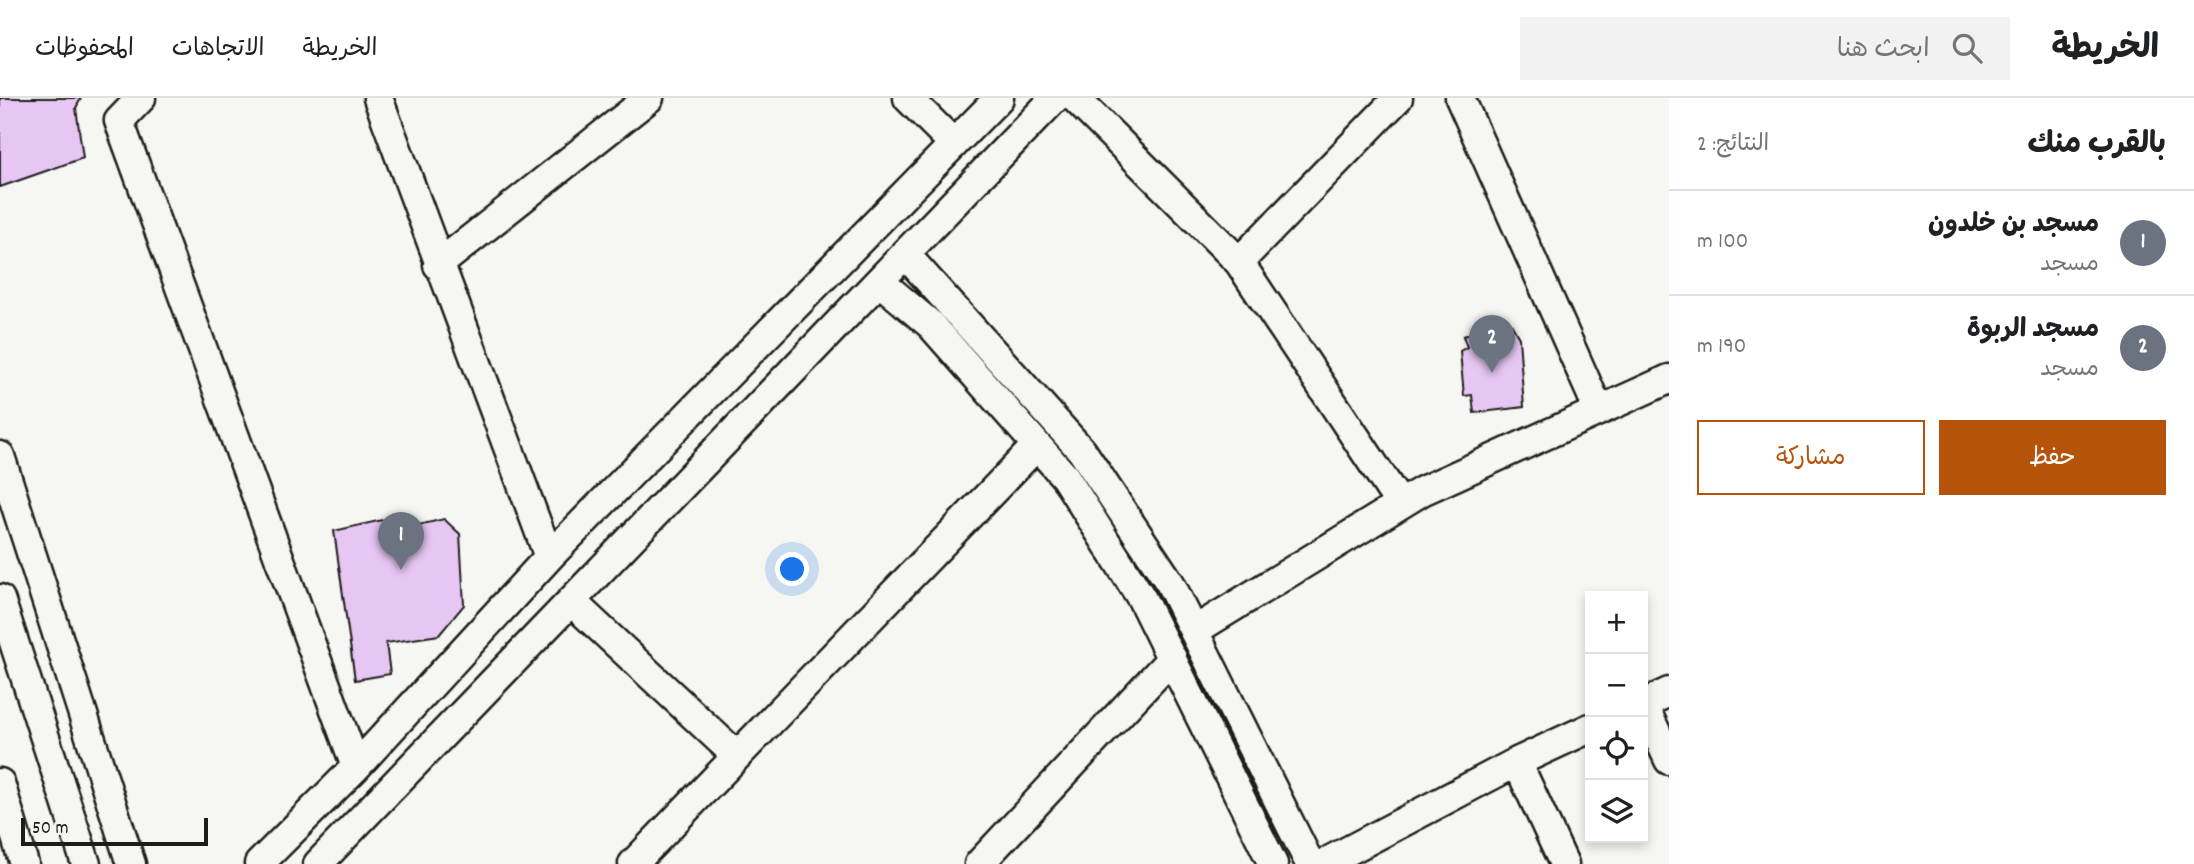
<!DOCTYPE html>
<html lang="ar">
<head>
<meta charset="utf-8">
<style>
  :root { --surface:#fff; --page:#f2f2f2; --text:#202124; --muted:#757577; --line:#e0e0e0; --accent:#b45309 }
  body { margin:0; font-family:Dekko,"Playpen Sans Arabic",sans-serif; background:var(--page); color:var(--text); direction:rtl }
  .controls { position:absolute; right:21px; bottom:21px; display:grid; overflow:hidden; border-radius:0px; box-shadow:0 4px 10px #0003 }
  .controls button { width:63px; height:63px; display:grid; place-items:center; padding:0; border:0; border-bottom:2px solid var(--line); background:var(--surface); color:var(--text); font:35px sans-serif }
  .scale { position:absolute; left:21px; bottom:18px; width:187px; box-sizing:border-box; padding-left:7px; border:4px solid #1c1c1c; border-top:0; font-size:19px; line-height:24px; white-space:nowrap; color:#1c1c1c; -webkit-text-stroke:5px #f6f6f2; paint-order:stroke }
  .you { position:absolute; left:793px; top:472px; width:24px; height:24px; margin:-18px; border:5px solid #fff; border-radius:50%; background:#1a73e8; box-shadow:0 0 0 10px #1a73e833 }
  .badge { display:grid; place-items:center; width:46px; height:46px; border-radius:50%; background:var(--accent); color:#fff; font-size:23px; font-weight:700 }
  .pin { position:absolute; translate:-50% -58px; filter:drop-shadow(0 2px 4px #0008) }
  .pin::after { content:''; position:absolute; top:37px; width:24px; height:21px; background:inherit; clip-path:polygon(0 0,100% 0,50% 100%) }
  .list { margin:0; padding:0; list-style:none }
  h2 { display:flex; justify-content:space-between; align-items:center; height:91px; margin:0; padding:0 28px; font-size:30px }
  h2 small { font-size:23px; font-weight:400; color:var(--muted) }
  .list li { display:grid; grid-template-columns:46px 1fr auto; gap:21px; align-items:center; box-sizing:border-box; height:105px; padding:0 28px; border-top:2px solid var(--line) }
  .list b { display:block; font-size:26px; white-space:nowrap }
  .list p { margin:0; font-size:23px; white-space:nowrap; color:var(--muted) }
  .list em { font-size:23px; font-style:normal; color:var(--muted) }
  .actions { display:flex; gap:14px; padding:21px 28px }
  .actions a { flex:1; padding:16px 0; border:2px solid var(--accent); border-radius:0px; text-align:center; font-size:24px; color:var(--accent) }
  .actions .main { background:var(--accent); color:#fff }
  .icon { flex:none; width:38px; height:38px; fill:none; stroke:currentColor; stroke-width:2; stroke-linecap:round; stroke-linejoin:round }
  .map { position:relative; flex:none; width:1669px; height:766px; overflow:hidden; direction:ltr }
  header { display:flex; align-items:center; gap:42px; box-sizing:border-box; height:98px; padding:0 35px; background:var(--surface); border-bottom:2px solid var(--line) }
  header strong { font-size:33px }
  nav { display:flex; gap:38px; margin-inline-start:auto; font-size:24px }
  .search { width:490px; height:63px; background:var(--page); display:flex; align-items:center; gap:18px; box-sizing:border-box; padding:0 24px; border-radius:0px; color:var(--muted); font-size:26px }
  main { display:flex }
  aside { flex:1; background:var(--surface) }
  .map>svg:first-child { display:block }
  .building { fill:#e7c6f3; stroke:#1c1c1c; stroke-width:2 }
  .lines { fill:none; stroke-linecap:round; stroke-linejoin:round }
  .minor-casing { stroke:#1c1c1c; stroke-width:33 }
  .minor { stroke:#f6f6f2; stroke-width:28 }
</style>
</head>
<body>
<header>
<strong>الخريطة</strong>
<div class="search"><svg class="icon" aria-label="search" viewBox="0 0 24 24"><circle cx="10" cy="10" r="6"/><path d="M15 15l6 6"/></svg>ابحث هنا</div>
<nav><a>الخريطة</a><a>الاتجاهات</a><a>المحفوظات</a></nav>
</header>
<main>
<aside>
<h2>بالقرب منك<small>النتائج: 2</small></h2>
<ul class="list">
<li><span class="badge" style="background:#6b7280">1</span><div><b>مسجد بن خلدون</b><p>مسجد</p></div><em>100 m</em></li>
<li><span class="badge" style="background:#6b7280">2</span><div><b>مسجد الربوة</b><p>مسجد</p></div><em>190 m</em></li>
</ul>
<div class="actions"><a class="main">حفظ</a><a>مشاركة</a></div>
</aside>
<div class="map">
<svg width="1669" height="766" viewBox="0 0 1669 766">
  <rect width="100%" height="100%" fill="#f6f6f2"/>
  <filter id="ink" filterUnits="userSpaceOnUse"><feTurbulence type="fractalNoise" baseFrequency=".0143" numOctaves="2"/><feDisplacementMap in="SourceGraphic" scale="14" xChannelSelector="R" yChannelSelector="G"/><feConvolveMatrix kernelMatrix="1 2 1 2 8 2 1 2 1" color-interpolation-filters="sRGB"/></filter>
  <g filter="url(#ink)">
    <!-- building -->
    <path class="building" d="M0,0h81l-5,10 7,50 -83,29z
      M1511,226l8,14 5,69 -50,6 -2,-18 -8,1 -4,-45 7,-4 -4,-11z
      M404,417l15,10 25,-6 16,15 4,71 -25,30 -53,8 4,31 -35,6 -21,-149z"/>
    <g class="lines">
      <!-- minor casing -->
      <g class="minor-casing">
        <path id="minor" d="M141,0l-22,23 237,646
          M378,0l171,459
          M908,0l46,46
          M1075,0l164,164 161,242
          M1460,0l139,313
          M905,156l177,197 88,132 140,281
          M1239,164l159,-164
          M438,167l211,-167
          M879,183l52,44 134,152 77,122 131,265
          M0,358l131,408
          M0,501l86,265
          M571,503l166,155
          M1194,533l228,-140 247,-112
          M1643,606l26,56
          M1643,606l26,-12
          M1517,664l47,102
          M0,685l24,81
          M259,766l97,-97 193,-210 450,-459
          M318,766l737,-766
          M633,766l404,-419
          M979,766l193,-206
          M1323,766l194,-102 73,-34"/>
      </g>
      <!-- minor -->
      <use href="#minor" class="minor"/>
    </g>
  </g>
</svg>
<div class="controls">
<button>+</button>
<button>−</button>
<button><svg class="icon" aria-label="locate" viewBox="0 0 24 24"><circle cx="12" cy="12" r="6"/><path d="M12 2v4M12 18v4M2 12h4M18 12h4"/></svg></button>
<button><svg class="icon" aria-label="layers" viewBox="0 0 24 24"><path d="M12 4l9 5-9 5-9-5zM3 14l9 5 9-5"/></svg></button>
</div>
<div class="scale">50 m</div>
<div class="you"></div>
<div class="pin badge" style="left:401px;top:472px;background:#6b7280">1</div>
<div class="pin badge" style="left:1492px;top:275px;background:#6b7280">2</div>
</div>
</main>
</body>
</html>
